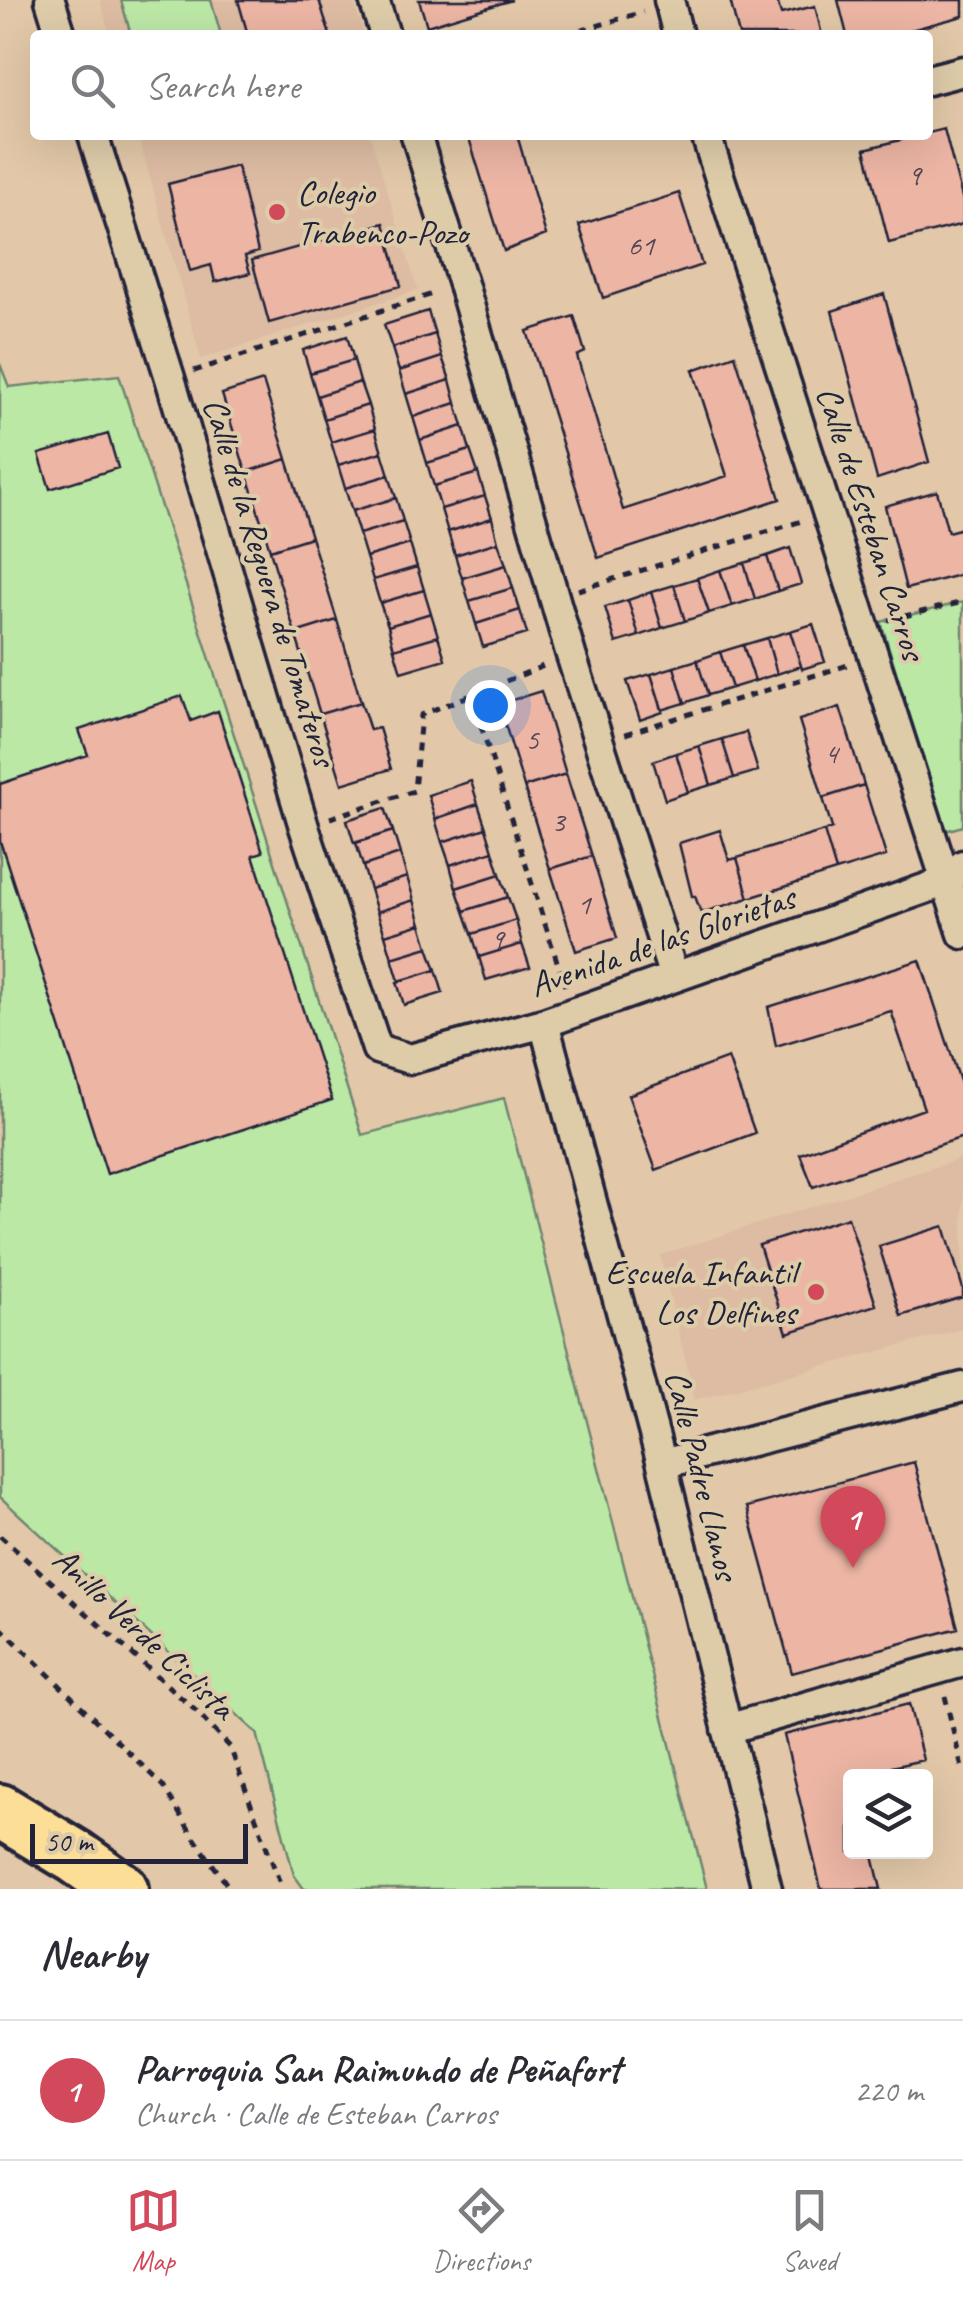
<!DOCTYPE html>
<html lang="en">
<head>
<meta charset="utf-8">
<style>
  :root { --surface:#fff; --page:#f2f2f3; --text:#2b2b33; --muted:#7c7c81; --line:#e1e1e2; --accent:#d1495b }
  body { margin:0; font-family:Caveat,sans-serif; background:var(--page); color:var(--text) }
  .controls { position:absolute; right:30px; bottom:30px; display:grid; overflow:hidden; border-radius:10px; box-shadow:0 10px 40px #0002 }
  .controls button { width:90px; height:90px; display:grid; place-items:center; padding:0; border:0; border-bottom:2px solid var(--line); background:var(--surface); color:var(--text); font:50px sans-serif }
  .scale { position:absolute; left:30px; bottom:25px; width:218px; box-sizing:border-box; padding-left:10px; border:5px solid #22223b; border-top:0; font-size:28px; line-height:35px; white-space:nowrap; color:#22223b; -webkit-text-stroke:8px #decca9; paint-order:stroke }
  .you { position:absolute; left:490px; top:705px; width:35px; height:35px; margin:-25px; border:8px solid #fff; border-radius:50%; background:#1a73e8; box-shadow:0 0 0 15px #1a73e833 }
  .badge { display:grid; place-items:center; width:65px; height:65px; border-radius:50%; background:var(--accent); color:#fff; font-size:32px; font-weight:700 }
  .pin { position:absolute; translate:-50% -82px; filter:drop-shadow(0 2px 5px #0008) }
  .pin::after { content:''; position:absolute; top:52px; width:35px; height:30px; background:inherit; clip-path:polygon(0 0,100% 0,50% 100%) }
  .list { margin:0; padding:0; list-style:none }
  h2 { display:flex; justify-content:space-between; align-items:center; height:130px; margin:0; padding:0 40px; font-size:42px }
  h2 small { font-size:32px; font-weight:400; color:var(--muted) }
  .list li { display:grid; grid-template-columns:65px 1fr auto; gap:30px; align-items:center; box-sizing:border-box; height:140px; padding:0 40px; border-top:2px solid var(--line) }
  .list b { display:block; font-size:38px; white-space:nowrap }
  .list p { margin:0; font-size:32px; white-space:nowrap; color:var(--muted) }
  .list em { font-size:32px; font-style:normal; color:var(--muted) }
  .icon { flex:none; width:55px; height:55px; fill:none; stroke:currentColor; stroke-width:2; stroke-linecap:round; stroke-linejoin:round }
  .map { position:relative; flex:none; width:963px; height:1889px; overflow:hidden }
  .search { position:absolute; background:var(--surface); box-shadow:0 10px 40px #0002; left:30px; right:30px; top:30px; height:110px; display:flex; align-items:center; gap:25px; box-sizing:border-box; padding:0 35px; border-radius:10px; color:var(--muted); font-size:38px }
  .sheet { height:270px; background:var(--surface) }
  nav { display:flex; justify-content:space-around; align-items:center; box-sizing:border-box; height:140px; border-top:2px solid var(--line); background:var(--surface); font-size:28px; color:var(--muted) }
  nav a { display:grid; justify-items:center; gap:5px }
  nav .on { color:var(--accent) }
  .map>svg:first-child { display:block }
  .built { fill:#ddbca3 }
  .green { fill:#bce8a6; stroke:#6f8570; stroke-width:2.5 }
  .building { fill:#ecb5a4; stroke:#22223b; stroke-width:2.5 }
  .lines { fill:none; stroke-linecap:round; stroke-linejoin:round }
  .street-casing { stroke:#22223b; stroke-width:35 }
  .highway-casing { stroke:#22223b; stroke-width:60 }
  .path { stroke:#22223b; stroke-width:5; stroke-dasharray:8 8; stroke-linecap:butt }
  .street { stroke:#decca9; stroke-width:28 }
  .highway { stroke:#fcde96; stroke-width:52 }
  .poi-dot { fill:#d1495b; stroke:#decca9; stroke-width:4 }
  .labels { text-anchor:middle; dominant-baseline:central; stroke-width:8; stroke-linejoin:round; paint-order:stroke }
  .number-label { font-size:30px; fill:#544755 }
  .poi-label { font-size:35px; fill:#22223b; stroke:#decca9; text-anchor:start }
  .street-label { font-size:35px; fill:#22223b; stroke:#decca9 }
</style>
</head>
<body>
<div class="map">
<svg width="963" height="1889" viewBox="0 0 963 1889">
  <rect width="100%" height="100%" fill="#e2c8a8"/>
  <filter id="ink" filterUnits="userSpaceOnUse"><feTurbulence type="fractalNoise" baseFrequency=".01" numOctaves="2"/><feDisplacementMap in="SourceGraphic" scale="20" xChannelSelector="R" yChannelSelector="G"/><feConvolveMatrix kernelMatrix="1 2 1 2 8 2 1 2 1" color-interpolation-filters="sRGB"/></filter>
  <g filter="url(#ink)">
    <!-- built -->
    <path class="built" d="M100,0h253l11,35h-254z
      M138,135h232l48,155 -217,69z
      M963,1158v171l-268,71 -35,-145z"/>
    <!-- green -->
    <path class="green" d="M121,0h90l10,35h-90z
      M0,364l9,23 110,-12 243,760 142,-37 203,791h-403l-10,-14 -37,-142 -257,-236z
      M963,602v224l-18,5 -64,-209z"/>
    <!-- building -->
    <path class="building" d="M238,0h81l11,35h-82z
      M419,0h93l-85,26z
      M730,0h47l4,14 34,-8 7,29h-83z
      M838,0h125v16l-71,19h-45z
      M944,129l19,72v23l-74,19 -24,-94 55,-14h8v-2z
      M468,135h49l29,100 -42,16z
      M237,166l21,86 -13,4 5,17 -35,9 -4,-17 -21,6 -22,-87z
      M679,193l23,72 -99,33 -24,-73z
      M384,223l17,63 -132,37 -17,-63z
      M884,294l45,168 -52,17 -45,-168z
      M428,311l7,23 -43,14 -8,-23z
      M574,316l11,36 -8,4 46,154 104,-34 -34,-106 42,-15 45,144 -182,59 -71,-227z
      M435,334l7,23 -43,14 -7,-23z
      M347,336l7,24 -44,13 -7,-23z
      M442,357l8,23 -44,14 -7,-23z
      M354,360l6,22 -43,14 -7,-23z
      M450,380l6,23 -43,14 -7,-23z
      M263,381l24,78 -41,13 -24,-78z
      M360,382l8,23 -44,14 -7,-23z
      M456,403l7,23 -43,14 -7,-23z
      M368,405l7,24 -44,13 -7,-23z
      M463,426l7,24 -43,13 -7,-23z
      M375,429l7,23 -44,13 -7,-23z
      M108,434l10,34 -68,21 -11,-35z
      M470,450l8,23 -44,13 -7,-23z
      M382,452l7,23 -44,13 -7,-23z
      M287,459l24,78 -41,13 -24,-78z
      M478,473l7,23 -44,13 -7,-23z
      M389,475l7,23 -44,13 -7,-23z
      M937,491l11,41 15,-4v46l-57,15 -21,-83z
      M485,496l7,22 -44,14 -7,-23z
      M396,498l7,23 -44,13 -7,-23z
      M492,518l6,24 -43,13 -7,-23z
      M403,521l7,23 -44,13 -7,-23z
      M311,537l26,83 -42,13 -25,-83z
      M498,542l8,23 -44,13 -7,-23z
      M410,544l7,23 -44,13 -7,-23z
      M790,548l11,36 -23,7 -11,-35z
      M767,556l11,35 -23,8 -11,-36z
      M744,563l11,36 -23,7 -12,-36z
      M506,565l7,23 -44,13 -7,-23z
      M417,567l7,23 -44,13 -7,-23z
      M720,570l12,36 -23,7 -12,-35z
      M697,578l12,35 -24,8 -11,-36z
      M674,585l11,36 -23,7 -11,-36z
      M513,588l7,22 -44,14 -7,-23z
      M424,590l7,23 -43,13 -8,-23z
      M651,592l11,36 -23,8 -11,-36z
      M628,600l11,36 -23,7 -11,-36z
      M520,610l7,24 -44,13 -7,-23z
      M431,613l7,23 -44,13 -6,-23z
      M337,620l24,82 -41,12 -25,-81z
      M813,624l12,38 -23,7 -12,-38z
      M790,631l11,35 -24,8 -10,-36z
      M438,636l7,23 -44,13 -7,-23z
      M767,638l10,36 -22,7 -12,-36z
      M743,645l12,36 -23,7 -12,-36z
      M720,652l12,36 -24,7 -11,-35z
      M697,660l11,35 -23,8 -11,-36z
      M674,667l11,36 -23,7 -11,-36z
      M651,674l12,38 -23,8 -13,-39z
      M541,691l25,83 -42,13 -25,-83z
      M182,696l9,25 27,-10 45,141 -10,3 79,245 -225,74 -107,-333v-57l88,-29 -9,-25z
      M361,702l9,28 9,-2 12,41 -49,15 -22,-70z
      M840,707l24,78 -41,13 -24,-78z
      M746,732l12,39 -24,7 -12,-39z
      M722,739l12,39 -23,7 -12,-39z
      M699,746l12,39 -23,7 -12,-39z
      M676,753l12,39 -23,8 -12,-39z
      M566,774l26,82 -42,13 -26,-82z
      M471,781l7,23 -43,15 -7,-24z
      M864,785l22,71 -50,15 -12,-40 8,-3 -9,-30z
      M478,804l8,24 -44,14 -7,-23z
      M385,808l8,23 -39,12 -7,-23z
      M486,828l7,23 -43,14 -8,-23z
      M720,830l9,30 8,-2 12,40 -48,15 -6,-17h-3l-13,-53z
      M393,831l7,23 -37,12 -7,-23z
      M824,831l12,40 -87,27 -12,-40z
      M493,851l7,23 -44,14 -6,-23z
      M400,854l7,23 -37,12 -7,-23z
      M592,856l25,82 -41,13 -26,-82z
      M500,874l8,23 -44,14 -8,-23z
      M407,877l7,23 -37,12 -7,-23z
      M508,897l8,23 -44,14 -8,-23z
      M414,900l7,24 -36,11 -8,-23z
      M516,920l6,24 -43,13 -7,-23z
      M421,924l7,23 -36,11 -7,-23z
      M522,944l8,23 -44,13 -7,-23z
      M428,947l8,23 -37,11 -7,-23z
      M920,960l43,130v47l-150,50 -13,-33 124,-45 -33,-98 -115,35 -8,-39z
      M436,970l7,23 -39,12 -7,-23z
      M728,1058l27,75 -99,37 -28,-75z
      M848,1217l28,88 -89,28 -28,-88z
      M944,1226l19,63v8l-62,19 -22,-70z
      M914,1462l44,166 -166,45 -45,-166z
      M909,1704l14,56 -73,16v76h22l9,37h-60l-37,-154z"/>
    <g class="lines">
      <!-- street casing -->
      <g class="street-casing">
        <path id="street" d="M50,0l11,35
          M374,0l11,35
          M669,0l9,35
          M928,80l35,-9
          M93,135l77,243 134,449 73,222 33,10 134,-36 403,-142 16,-16
          M416,135l47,149 108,371 103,322
          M706,135l257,799
          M544,1023l118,441 105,425
          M662,1464l301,-77
          M727,1729l236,-67"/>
      </g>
      <!-- highway casing -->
      <g class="highway-casing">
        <path id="highway" d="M0,1811l76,46 45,32"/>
      </g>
      <!-- path -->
      <path class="path" d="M566,35l77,-23
        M194,371l242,-78
        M578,590l224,-69
        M888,620l75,-18
        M471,695l94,291
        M625,734l223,-69
        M330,818l84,-27 7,-76 125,-50
        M0,1536l196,175 34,36 52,142
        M0,1627l163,159 30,50 37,53
        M945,1696l18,76"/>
      <!-- street -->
      <use href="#street" class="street"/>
      <!-- highway -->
      <use href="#highway" class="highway"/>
    </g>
  </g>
  <!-- markers -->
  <g class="poi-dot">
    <circle cx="277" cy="212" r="10"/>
    <circle cx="816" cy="1292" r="10"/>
  </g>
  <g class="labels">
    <!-- number labels -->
    <g class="number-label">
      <text x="914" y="175">9</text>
      <text x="641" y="245">61</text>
      <text x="532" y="739">5</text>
      <text x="831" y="753">4</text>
      <text x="558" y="821">3</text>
      <text x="584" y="904">1</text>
      <text x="497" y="939">9</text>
    </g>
    <!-- poi labels -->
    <g class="poi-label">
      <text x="297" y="192">Colegio<tspan x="297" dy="40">Trabenco-Pozo</tspan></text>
      <text x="796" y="1272" text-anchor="end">Escuela Infantil<tspan x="796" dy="40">Los Delfines</tspan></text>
    </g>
    <!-- street labels -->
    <g class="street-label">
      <text transform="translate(871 523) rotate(72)">Calle de Esteban Carros</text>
      <text transform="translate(270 582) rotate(73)">Calle de la Reguera de Tomateros</text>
      <text transform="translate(662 941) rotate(-19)">Avenida de las Glorietas</text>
      <text transform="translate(702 1475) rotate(76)">Calle Padre Llanos</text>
      <text transform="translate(144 1633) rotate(43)">Anillo Verde Ciclista</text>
    </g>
  </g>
</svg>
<div class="controls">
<button><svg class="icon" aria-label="layers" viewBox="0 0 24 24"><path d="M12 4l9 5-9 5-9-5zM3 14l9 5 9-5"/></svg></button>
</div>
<div class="scale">50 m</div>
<div class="you"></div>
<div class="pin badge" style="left:853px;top:1568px">1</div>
<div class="search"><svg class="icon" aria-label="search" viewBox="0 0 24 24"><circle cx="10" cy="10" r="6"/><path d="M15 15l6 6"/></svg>Search here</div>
</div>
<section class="sheet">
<h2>Nearby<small></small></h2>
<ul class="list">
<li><span class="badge">1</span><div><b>Parroquia San Raimundo de Peñafort</b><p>Church · Calle de Esteban Carros</p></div><em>220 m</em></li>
</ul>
</section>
<nav>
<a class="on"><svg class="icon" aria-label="map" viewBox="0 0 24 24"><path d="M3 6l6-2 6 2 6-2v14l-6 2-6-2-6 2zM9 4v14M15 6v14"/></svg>Map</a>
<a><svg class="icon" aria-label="directions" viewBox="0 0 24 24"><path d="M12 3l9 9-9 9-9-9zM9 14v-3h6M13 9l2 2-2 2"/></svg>Directions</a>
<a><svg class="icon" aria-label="saved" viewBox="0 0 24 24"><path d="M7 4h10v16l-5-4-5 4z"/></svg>Saved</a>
</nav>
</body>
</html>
